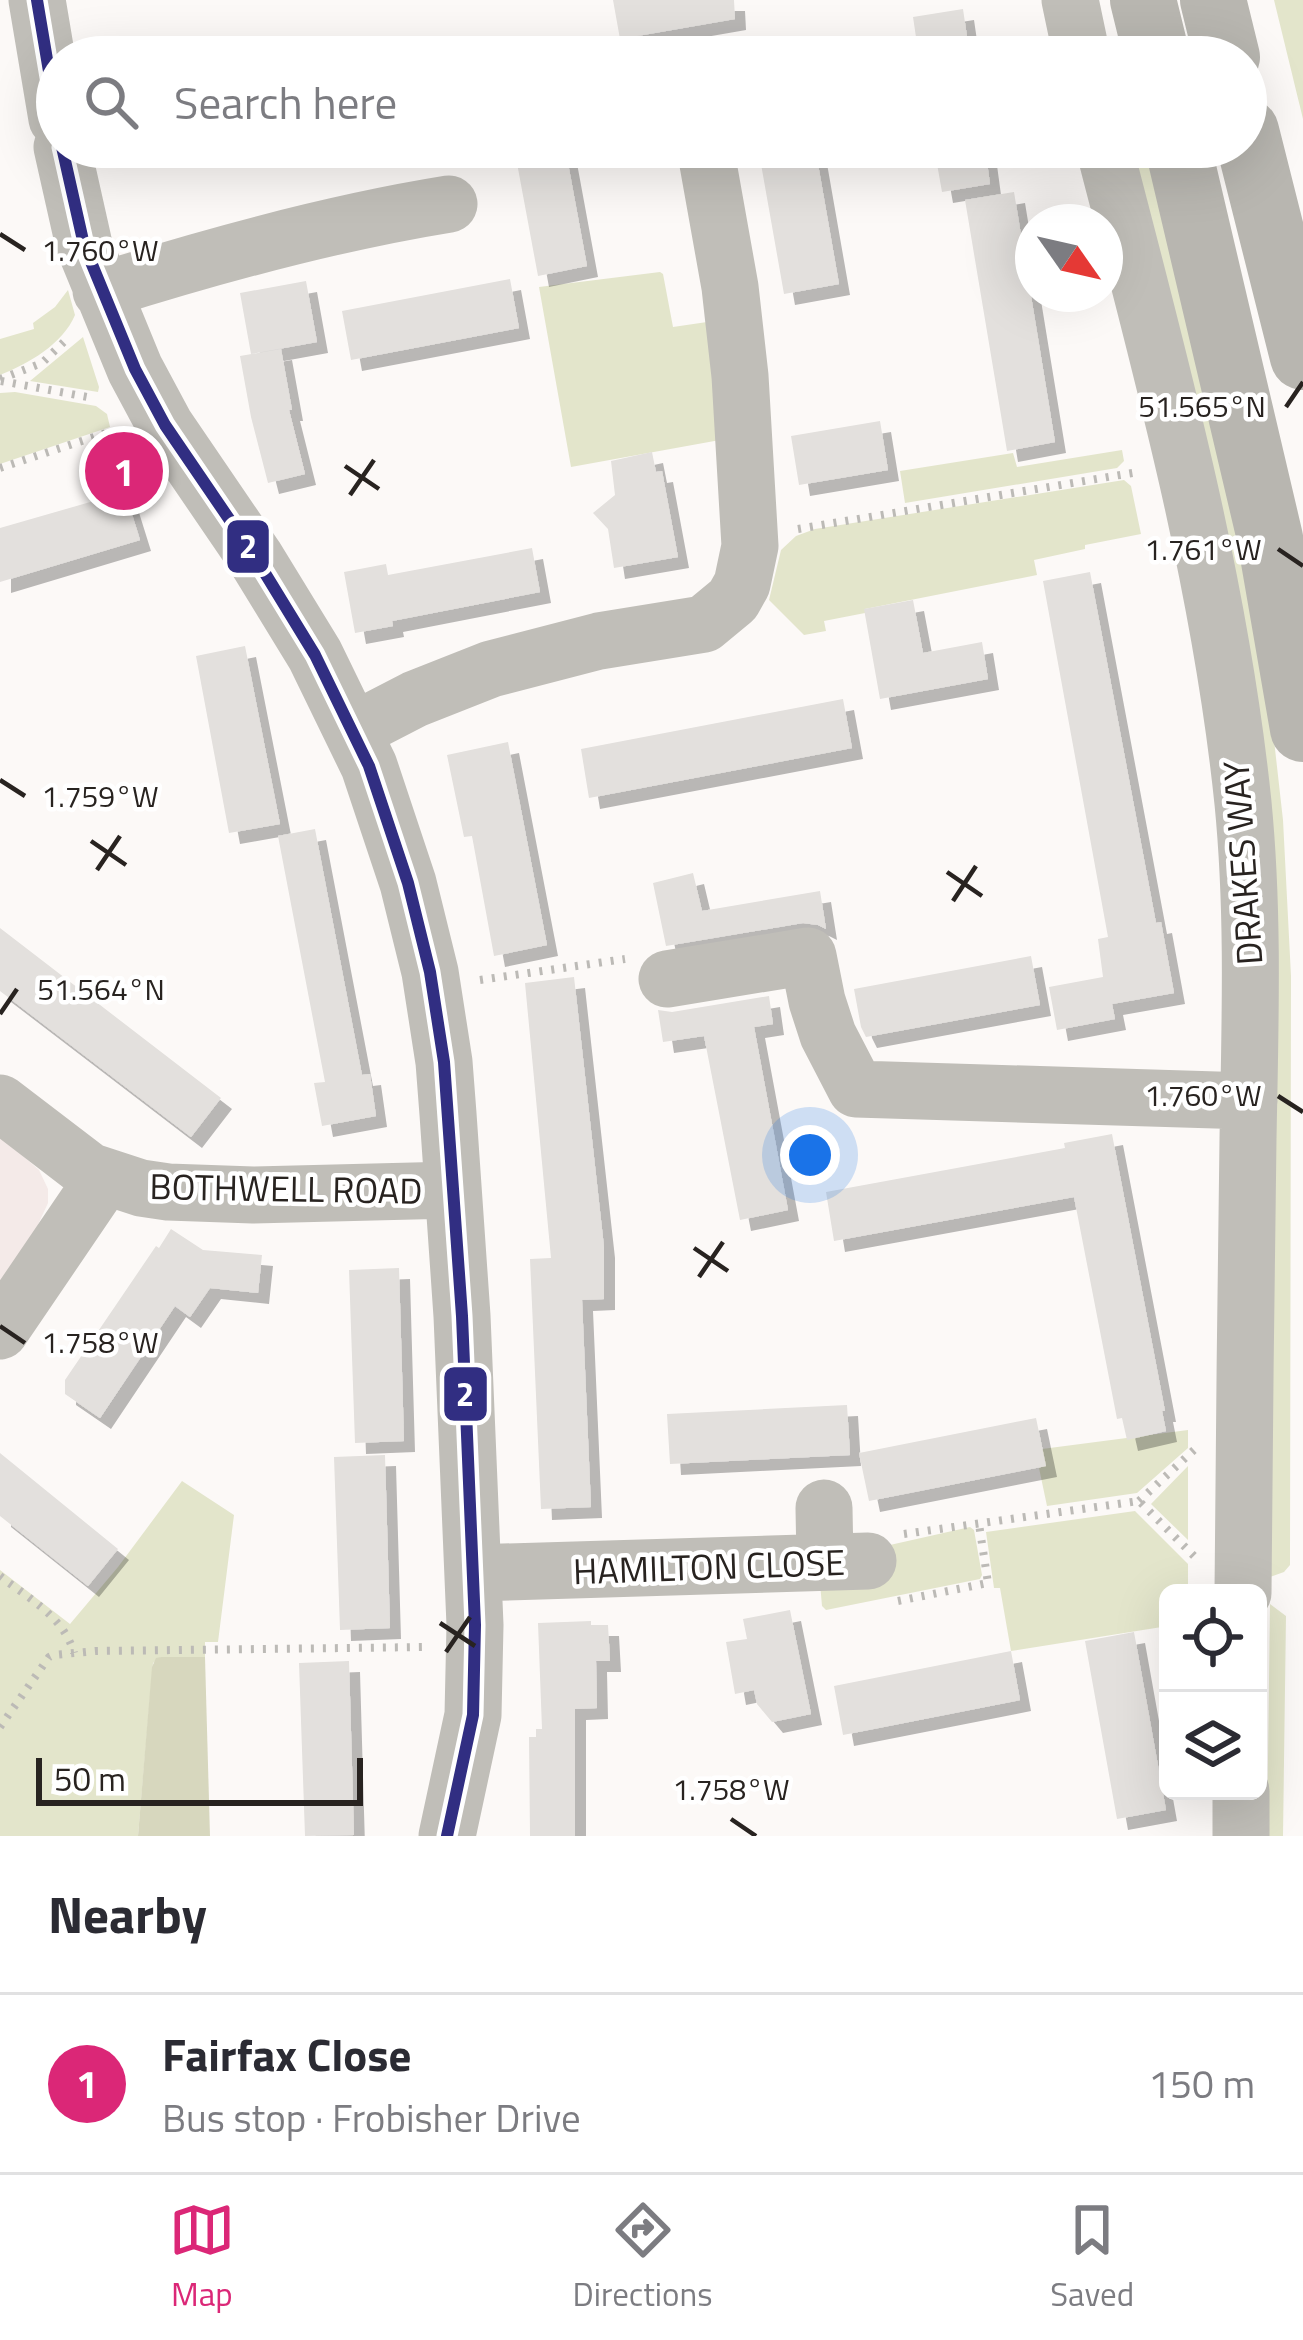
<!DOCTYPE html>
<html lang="en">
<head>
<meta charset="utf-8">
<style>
  :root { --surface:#fff; --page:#f7f7f7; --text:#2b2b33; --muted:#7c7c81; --line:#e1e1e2; --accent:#db2777 }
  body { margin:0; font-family:"Titillium Web",sans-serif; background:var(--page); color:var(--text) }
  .controls { position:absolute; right:36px; bottom:36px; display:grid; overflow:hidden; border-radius:18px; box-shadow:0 12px 48px #0002 }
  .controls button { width:108px; height:108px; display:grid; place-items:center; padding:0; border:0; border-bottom:3px solid var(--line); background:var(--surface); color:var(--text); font:60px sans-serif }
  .compass { position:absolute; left:1015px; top:204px; width:108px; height:108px; border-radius:50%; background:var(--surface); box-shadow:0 12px 48px #0002; rotate:124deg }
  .scale { position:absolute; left:36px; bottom:30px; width:327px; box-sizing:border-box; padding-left:12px; border:6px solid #282320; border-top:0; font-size:33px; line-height:42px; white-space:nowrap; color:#282320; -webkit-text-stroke:9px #fff; paint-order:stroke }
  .you { position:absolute; left:810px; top:1155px; width:42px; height:42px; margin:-30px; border:9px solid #fff; border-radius:50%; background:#1a73e8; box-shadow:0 0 0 18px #1a73e833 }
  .badge { display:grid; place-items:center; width:78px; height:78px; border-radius:50%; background:var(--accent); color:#fff; font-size:39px; font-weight:700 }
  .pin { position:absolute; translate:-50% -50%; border:6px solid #fff; box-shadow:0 3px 12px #0006 }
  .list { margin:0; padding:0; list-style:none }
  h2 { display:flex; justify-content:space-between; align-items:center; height:156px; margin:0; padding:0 48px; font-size:51px }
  h2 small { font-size:39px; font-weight:400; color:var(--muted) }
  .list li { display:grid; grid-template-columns:78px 1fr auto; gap:36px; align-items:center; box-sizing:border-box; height:180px; padding:0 48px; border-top:3px solid var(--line) }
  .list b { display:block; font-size:45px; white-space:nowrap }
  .list p { margin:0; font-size:39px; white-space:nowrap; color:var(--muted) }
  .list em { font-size:39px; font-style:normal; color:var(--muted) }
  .icon { flex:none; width:66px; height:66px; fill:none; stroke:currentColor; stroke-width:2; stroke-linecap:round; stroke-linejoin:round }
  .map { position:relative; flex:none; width:1303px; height:1836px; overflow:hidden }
  .search { position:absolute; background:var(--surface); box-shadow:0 12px 48px #0002; left:36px; right:36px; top:36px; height:132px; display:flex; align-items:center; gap:30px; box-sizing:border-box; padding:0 42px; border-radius:66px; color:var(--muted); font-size:45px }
  .sheet { height:336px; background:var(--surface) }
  nav { display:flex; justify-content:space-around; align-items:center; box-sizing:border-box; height:168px; border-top:3px solid var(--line); background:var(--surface); font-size:33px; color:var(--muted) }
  nav a { display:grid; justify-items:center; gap:6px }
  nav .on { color:var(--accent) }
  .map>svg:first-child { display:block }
  .industrial { fill:#f4eae8 }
  .green { fill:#e3e5cb }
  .forest { fill:#d7d7be }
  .building { fill:#e3e0dd; filter:url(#shadow) }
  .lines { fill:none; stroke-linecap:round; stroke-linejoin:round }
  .path { stroke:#bcbab6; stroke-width:8; stroke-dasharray:3 9; stroke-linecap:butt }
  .minor { stroke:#c0beb8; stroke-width:57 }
  .major { stroke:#b8b6b0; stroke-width:66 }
  .bus-1-casing { stroke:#fff; stroke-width:21 }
  .bus-1 { stroke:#312e82; stroke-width:12 }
  .ticks { fill:none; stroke:#282320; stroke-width:4.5 }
  .labels { text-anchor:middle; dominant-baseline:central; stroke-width:9; stroke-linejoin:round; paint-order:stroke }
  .street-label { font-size:36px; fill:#282320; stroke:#fff }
  .ticks-label { font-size:30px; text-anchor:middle; fill:#282320; stroke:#fff; stroke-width:9; stroke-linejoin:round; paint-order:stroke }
  .line-badge { stroke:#fff; stroke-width:4.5 }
  .badge-label { font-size:33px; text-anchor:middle; font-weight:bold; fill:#fff }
</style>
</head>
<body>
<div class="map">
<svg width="1303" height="1836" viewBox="0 0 1303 1836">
  <defs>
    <filter id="shadow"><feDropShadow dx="11" dy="11" stdDeviation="0" flood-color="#0004"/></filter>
  </defs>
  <rect width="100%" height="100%" fill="#fcf9f7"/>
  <!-- industrial -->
  <path class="industrial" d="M0,1136l39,34 9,19v14l-12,26 -36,53z"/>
  <!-- green -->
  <path class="green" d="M1274,0h29v119z
    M1128,147h19l88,374 39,219 9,80 8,156 -1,589 -6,7 -14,5 7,-523z
    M660,272l3,2 10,53 34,-5 13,118 -149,27 -32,-180z
    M68,290l7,25c-12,29 -47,49 -75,60v-36l34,-10 -1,-6 22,-16z
    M83,337l16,50 -1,5 -68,-11z
    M15,392l81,14 11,8 3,13 -110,37v-71z
    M1122,450l2,11 -7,7 -212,35 -5,-32 113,-18 4,14z
    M1124,480l7,6 10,48 -56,11v4l-51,11 3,15 -172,34v4l-41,8 2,10 -22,4 -35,-35 12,-50 15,-14 19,-7z
    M1188,1430v18l-51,45 -90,13 -8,-38 6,-2 -3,-17z
    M1188,1466v74l-37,-36z
    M182,1481l52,34 -16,127h-13v15h-44l-8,6 -15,173h-138v-266l70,54 48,-57z
    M1135,1511l53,53v29h-20v33l-157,25 -11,-63h-6l-8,-56z
    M970,1527l4,3 8,45 -2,4 -154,31 -4,-4 -2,-23 61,-36z
    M1270,1604l16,12 -3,220h-16z"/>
  <!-- forest -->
  <path class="forest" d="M161,1657h44l5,179h-72l14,-169 4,-9z"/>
  <!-- building -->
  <path class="building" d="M613,0h121l1,19 -115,20z
    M963,9l7,48h-51l-6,-40z
    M514,147h51l22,119 -49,10z
    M758,147h57l24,137 -55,10z
    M934,147h51l5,37 -48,8z
    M1014,192l41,250 -48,9 -42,-251z
    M510,279l9,49 -168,32 -9,-49z
    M306,281l11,61 -66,12 -11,-61z
    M281,349l11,61h-3l16,64 -37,9 -17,-66 -11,-61z
    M880,421l8,49 -89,15 -8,-49z
    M652,452l4,20 6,-1 16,86 -64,11 -6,-39 -15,-16 22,-18 -4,-34z
    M125,492l15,48 -140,42v-54z
    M532,548l8,44 -148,29 1,5 -38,7 -11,-61 42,-8 2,11z
    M1090,572l66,351 5,-1 13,71 -62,11 3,15 -58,11 -8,-43 54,-10 -5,-38 10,-2 -65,-356z
    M913,600l10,53 59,-11 6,37 -108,20 -16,-90z
    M245,646l35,178 -51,9 -33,-177z
    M843,699l9,49 -263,50 -8,-49z
    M508,742l39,203 -53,11 -22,-120 -8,1 -17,-82z
    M315,829l47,246 8,-1 6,42 -54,10 -8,-43 11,-1 -47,-246z
    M693,873l9,38 118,-20 6,38 -8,-4 -15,-2 -137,23 -13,-63z
    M0,928l221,170 -30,39 -191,-146z
    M1031,956l9,49 -174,32 -5,-10 -7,-38z
    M574,977l30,270v52l-22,1 9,207 -50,2 -11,-250 21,-1 -26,-275z
    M769,996l4,28 -19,3 34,183 -48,10 -36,-184 -41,6 -5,-32 14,2z
    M1112,1134l53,277h-3l4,20 -39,9 -5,-22 -5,1 -43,-222 -240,44 -8,-49 239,-44 -1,-5z
    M171,1229l32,21 59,5 -4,38 -48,-5 -20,29 -15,-11 -75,112 -35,-24v-14l91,-134 3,2z
    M399,1268l5,173 -49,2 -6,-173z
    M847,1405l3,50 -180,9 -3,-50z
    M1036,1418l10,48 -177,35 -10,-48z
    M0,1453l118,96 -30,37 -88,-70z
    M385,1455l5,173 -50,2 -6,-173z
    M790,1610l21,104 -39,8 -15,-18 -3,-14 -19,4 -9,-52 21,-3 -4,-20z
    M591,1621v4h17l2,36h-14l1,47 -22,1v127h-45l-1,-99h7v-8h6l-4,-106z
    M1134,1632l32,178 -49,9 -32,-178z
    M1011,1651l9,49 -177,35 -9,-49z
    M349,1661l5,174 -49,1 -6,-173z"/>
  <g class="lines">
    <!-- path -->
    <path class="path" d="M0,379l42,-16 27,-26
      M1,381l92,17
      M0,468l112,-37
      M798,529l340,-57
      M480,980l145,-21
      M1139,1501l56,-52
      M904,1534l235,-33 55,55
      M0,1576c28,22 64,41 74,77
      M898,1601l90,-18 -9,-59
      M0,1727l49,-70 4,-2 43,-4 333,-4"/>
    <!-- minor -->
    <path class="minor" d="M37,0l20,119
      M1070,0l12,57
      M62,147l22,98 51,124 30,56 90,132 60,98 54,111 39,117 22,89 14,90 4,52 14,202 13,309 -2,90 -26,121
      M1104,147c56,217 116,433 139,656 11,112 7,224 5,336 -2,151 -4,303 -5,454
      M101,291c114,-36 230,-68 348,-87
      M353,731l62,-32 76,-30 108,-28 105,-17 29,-24 9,-16 8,-38 -10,-170 -10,-89 -25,-140
      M667,979l141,-23 9,45 11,34 28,54 393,12
      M0,1103l89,68 52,17 27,4 85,3 200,-5
      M0,1331l104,-153
      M824,1508l1,54
      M473,1573l395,-12
      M1241,1836v-45"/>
    <!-- major -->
    <path class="major" d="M1143,0l14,57
      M1213,0l14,57
      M1246,131l57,226
      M1178,147l92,391 33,191"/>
    <!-- bus-1 casing -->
    <g class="bus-1-casing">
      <path id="bus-1" d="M37,0l20,119
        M62,147l22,98 51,124 30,56 90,132 60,98 54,111 39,117 22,89 14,90 18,254 13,309 -2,90 -26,121"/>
    </g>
    <!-- bus-1 -->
    <use href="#bus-1" class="bus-1"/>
  </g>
  <!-- ticks -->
  <path class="ticks" d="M0,234l25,16M1286,407l17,-25M345,466l34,23M350,495l24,-35M1278,549l25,17M0,780l25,16M91,841l35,24M97,870l23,-34M947,872l35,24M953,901l23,-35M0,1014l17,-25M1278,1096l25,16M694,1248l34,23M699,1277l24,-35M0,1326l25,17M440,1623l35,23M446,1652l24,-35M731,1819l25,17"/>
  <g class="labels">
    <!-- street labels -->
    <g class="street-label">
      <text transform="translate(1242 863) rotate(-94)">DRAKES WAY</text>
      <text transform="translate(286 1188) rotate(1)">BOTHWELL ROAD</text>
      <text transform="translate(709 1566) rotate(-2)">HAMILTON CLOSE</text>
    </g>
  </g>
  <g class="ticks-label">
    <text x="100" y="261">1.760°W</text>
    <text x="1202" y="417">51.565°N</text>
    <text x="1203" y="560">1.761°W</text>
    <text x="100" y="807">1.759°W</text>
    <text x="101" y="1000">51.564°N</text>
    <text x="1203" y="1106">1.760°W</text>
    <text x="100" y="1353">1.758°W</text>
    <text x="731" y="1800">1.758°W</text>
  </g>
  <g class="line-badge">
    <rect x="225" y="518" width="46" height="57" rx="12" fill="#312e82"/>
    <rect x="442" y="1365" width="47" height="58" rx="12" fill="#312e82"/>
  </g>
  <g class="badge-label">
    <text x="248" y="558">2</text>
    <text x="465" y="1406">2</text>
  </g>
</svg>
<div class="controls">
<button><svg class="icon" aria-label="locate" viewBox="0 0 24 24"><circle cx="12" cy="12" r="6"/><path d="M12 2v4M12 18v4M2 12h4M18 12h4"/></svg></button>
<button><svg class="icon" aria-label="layers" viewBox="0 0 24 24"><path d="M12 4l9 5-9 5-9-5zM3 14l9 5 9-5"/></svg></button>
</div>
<svg class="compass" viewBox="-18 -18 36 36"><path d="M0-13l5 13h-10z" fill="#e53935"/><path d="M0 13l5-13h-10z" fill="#7c7c81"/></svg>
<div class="scale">50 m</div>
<div class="you"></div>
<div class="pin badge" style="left:124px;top:471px">1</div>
<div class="search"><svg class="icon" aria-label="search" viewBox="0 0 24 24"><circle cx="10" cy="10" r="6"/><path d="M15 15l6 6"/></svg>Search here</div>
</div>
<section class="sheet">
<h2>Nearby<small></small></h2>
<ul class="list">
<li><span class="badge">1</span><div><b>Fairfax Close</b><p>Bus stop · Frobisher Drive</p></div><em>150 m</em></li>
</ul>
</section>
<nav>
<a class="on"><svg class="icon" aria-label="map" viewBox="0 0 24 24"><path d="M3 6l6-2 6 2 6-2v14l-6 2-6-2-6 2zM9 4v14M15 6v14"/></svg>Map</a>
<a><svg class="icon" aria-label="directions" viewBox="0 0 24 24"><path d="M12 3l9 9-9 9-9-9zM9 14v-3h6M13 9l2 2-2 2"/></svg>Directions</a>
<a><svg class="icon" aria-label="saved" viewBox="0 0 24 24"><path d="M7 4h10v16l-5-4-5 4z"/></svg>Saved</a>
</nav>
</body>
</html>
